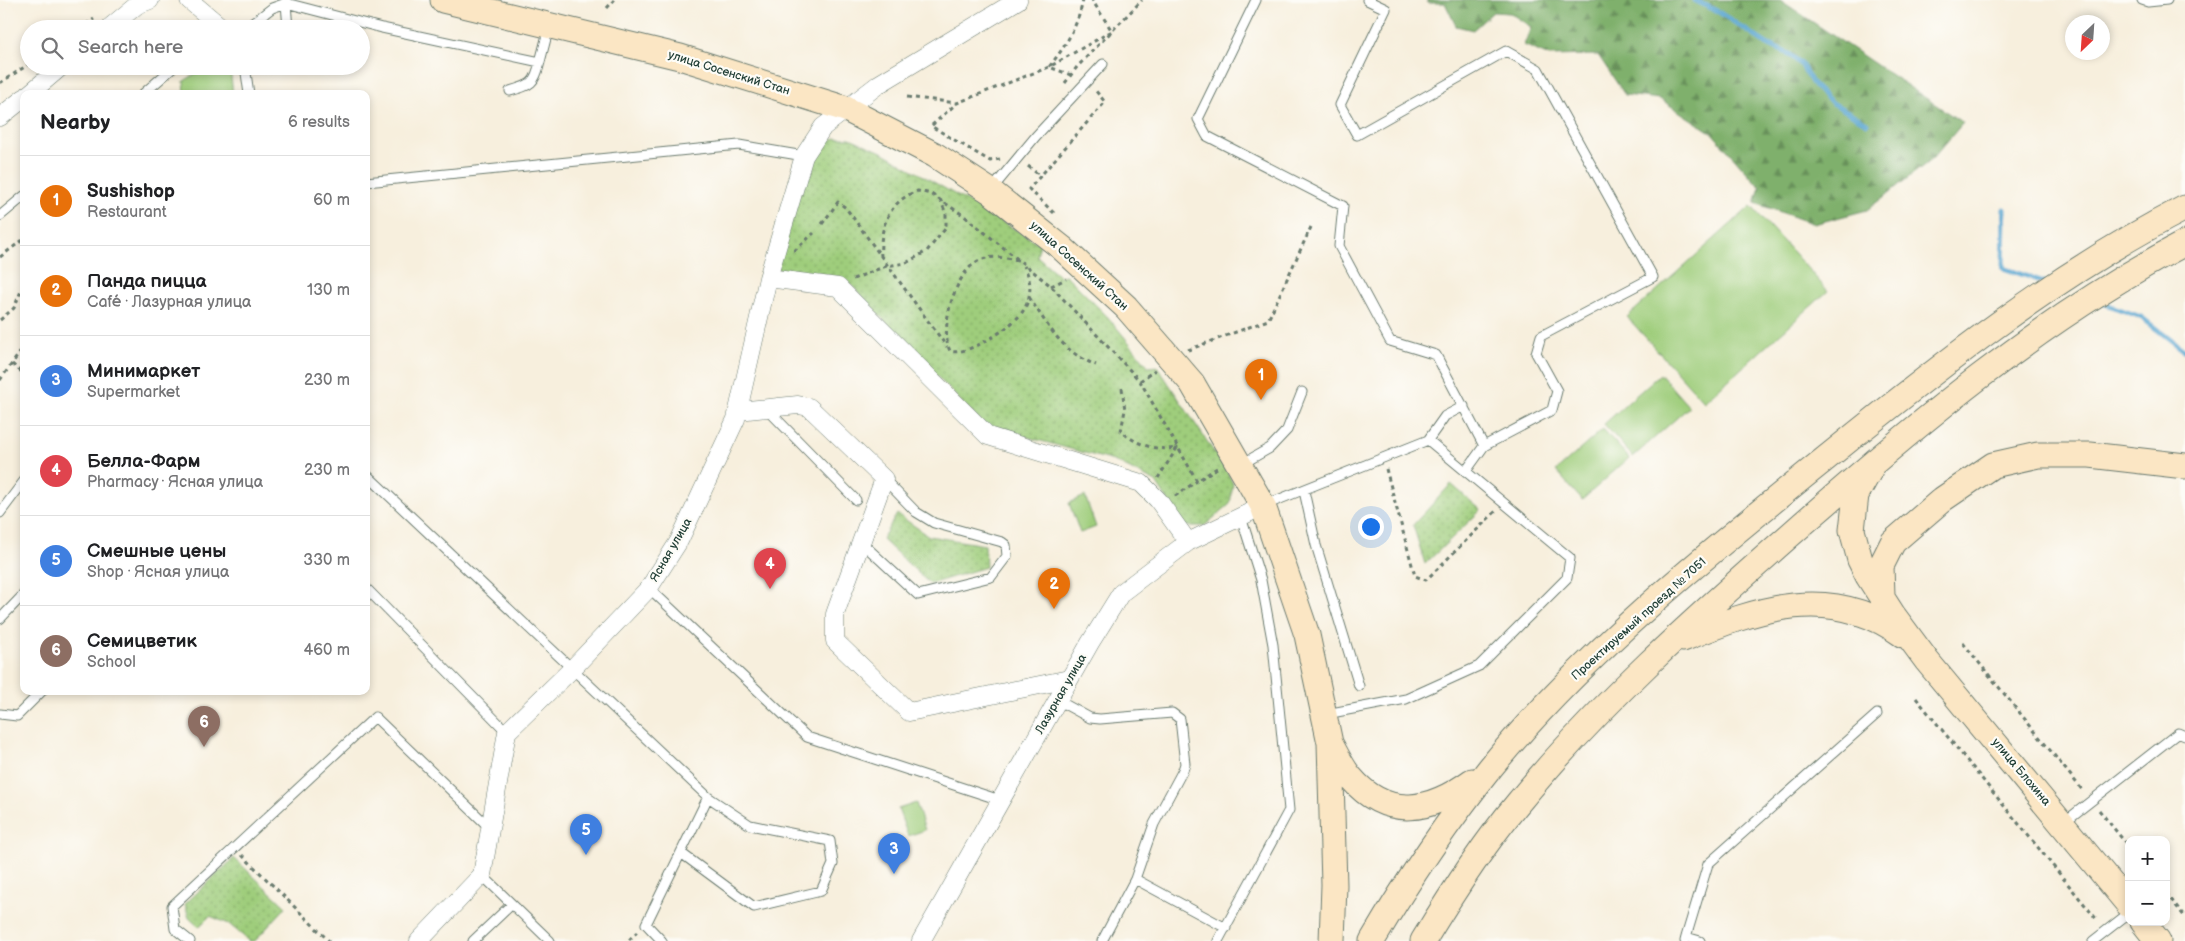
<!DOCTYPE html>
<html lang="en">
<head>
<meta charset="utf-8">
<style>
  :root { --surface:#fff; --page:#f6f6f6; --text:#202124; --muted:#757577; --line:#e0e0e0; --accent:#1a73e8 }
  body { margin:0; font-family:"Balsamiq Sans",sans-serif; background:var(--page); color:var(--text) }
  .controls { position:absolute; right:15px; bottom:15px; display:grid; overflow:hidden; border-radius:10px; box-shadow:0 2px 8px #0003 }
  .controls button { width:45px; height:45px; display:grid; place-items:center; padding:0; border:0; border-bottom:1px solid var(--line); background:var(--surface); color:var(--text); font:25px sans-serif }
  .compass { position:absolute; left:2065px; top:15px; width:45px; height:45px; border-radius:50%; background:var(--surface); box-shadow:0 2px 8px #0003; rotate:205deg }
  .you { position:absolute; left:1370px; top:526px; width:18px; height:18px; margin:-12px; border:4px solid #fff; border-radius:50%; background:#1a73e8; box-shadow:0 0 0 8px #1a73e833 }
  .badge { display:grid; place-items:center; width:32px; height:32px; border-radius:50%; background:var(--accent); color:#fff; font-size:16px; font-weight:700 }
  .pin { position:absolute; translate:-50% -41px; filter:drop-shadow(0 1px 2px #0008) }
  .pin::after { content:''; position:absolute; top:26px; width:18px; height:15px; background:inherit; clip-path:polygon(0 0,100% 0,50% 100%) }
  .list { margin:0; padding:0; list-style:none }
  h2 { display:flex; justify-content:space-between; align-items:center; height:65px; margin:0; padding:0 20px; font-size:21px }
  h2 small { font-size:16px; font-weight:400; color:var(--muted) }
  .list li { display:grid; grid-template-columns:32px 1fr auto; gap:15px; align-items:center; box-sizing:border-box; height:90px; padding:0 20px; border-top:1px solid var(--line) }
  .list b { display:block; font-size:19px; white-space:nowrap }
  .list p { margin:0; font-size:16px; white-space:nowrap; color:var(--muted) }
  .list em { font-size:16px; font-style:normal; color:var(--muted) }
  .icon { flex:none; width:28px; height:28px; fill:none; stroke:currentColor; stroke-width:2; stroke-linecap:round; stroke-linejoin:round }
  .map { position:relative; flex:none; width:2185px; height:941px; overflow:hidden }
  .search { position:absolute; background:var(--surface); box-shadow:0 2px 8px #0003; left:20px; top:20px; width:350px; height:55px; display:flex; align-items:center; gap:12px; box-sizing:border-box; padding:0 18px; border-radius:28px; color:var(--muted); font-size:19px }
  .panel { position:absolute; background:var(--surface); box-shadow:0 2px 8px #0003; left:20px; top:90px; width:350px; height:605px; border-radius:10px }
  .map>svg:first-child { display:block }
  .grass { fill:url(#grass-dots); stroke:#5f8558 }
  .forest { fill:url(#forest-firs); stroke:#4f7650 }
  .pitch { fill:#9fcd7c; stroke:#5f8558 }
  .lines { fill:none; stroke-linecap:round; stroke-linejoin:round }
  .stream { stroke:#56a4cf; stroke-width:5 }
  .lane-casing { stroke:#6b7b6f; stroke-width:11 }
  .street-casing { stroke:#6b7b6f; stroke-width:19 }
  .secondary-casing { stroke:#6b7b6f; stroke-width:27 }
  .path { stroke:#6b7b6f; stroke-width:3; stroke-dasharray:4 4; stroke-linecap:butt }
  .lane { stroke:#fff; stroke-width:9 }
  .street { stroke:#fff; stroke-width:18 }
  .secondary { stroke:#fbe6c4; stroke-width:25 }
  .labels { text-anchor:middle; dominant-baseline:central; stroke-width:4.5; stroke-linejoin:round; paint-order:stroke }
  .street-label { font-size:12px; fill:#1f3d34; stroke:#fdfcf7 }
</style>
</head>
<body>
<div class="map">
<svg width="2185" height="941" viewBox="0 0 2185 941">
  <defs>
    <pattern id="grass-dots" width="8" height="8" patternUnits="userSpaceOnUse" patternTransform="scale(1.25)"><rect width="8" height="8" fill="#9fcd7c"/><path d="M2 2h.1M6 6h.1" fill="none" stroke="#81a866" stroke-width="1.8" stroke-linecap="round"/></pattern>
    <pattern id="forest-firs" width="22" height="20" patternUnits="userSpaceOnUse" patternTransform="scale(1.25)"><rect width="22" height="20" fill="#7fb06c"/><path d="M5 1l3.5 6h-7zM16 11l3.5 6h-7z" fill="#67905a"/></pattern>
  </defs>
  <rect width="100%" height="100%" fill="#fdfcf7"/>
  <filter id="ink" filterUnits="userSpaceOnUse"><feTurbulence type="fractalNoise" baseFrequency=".02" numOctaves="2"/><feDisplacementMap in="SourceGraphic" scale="10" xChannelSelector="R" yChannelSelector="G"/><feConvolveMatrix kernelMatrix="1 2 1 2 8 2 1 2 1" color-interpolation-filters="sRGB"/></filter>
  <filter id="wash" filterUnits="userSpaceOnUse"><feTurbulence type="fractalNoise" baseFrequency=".0096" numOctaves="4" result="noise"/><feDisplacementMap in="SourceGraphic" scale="20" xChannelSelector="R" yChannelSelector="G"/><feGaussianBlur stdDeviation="1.12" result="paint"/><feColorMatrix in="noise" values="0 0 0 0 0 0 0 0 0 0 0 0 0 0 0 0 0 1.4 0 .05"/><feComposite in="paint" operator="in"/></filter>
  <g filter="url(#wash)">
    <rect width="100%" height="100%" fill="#f7efdd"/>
    <!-- grass -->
    <path class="grass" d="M836,138h14l34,15 156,91 -3,12 23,20 6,-1 42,42 41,50 8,-1 71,107 5,11 -3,20 -26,22h-20l-28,-44 -42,-21 -131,-36 -132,-140c-25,-11 -51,-10 -77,-17l38,-117 11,-9z
      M1451,484l30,26 -56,54 -12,-39z
      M897,514l32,22 56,9 1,22 -56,17 -48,-45z
      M234,858l52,49 -31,34h-6l-20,-17 -19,-8 -11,11 -10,-9 -4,-14z"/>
    <!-- forest -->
    <path class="forest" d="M1427,0h353l183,123 -31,36 -65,51 -53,14 -59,-21 5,-16 -48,-54 -52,-34 -35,-4 -27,-40 -49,1 -25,-11 7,-18 -21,-14 -17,-1 -20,18 -17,-4 -11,-23h-17z"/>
    <!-- pitch -->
    <path class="pitch" d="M230,68l3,26h-48l-1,-13 16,-10z
      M1751,206l77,85 -124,111 -77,-85z
      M1660,374l29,33 -56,50 -29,-33z
      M1603,429l26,29 -47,42 -26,-29z
      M1085,496l11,31 -16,6 -11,-30z
      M916,803l9,27 -17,6 -10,-27z"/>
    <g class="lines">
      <!-- stream -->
      <path class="stream" d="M1694,0l23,11 50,33 22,10 12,10 13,22 20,18 33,19
        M2004,209l-1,59 41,14
        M2100,302l41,15 44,34"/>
    </g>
  </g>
  <g filter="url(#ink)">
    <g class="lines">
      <!-- lane casing -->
      <g class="lane-casing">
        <path id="lane" d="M286,0v3l96,25 158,34 9,-35
          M1256,0l-58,119 9,17 136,70 -4,40 51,95 46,14 48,91 68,-36 5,-19 -21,-38 5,-17 112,-59 -115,-208 -32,-18 -149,84 -17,-30 46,-96 -19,-9
          M2142,0l6,2 19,-2
          M245,29l27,-21 14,-5 2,26
          M245,66l4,28
          M510,91c21,-6 25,-7 30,-29
          M143,94l32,-28
          M366,182l373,-37 65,11
          M992,189l44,-53 67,-72
          M0,216l24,-20
          M766,408l90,92
          M1428,440l17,-24 19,-10
          M1240,465l30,-17 17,-18 15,-38
          M1466,471l18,-25
          M366,474l342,323 -62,127 16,17
          M1304,491l12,54 43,141
          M1265,505l163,-65 142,118 -3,20 -88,88 -73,33 -80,15
          M0,513l24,-32
          M861,542l57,53 73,-18 16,-21 -1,-11 -4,-3 -68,-19 -18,-11 -32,-33
          M366,588l141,144
          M649,588l158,149 193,63
          M0,619l24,-25
          M1057,700l33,18 10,1 72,-6 8,6 5,45 -2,6 -29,54 -19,55 -33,62
          M0,714l17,2 25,-25
          M2063,823l115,-90 7,3
          M681,853l73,54 67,-16 12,-27 -3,-23 -80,-16 -42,-28
          M482,875l68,66
          M1135,879l91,49
          M1686,937l22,-73 169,-150
          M190,941l-15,-12 -3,-23 203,-189 115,111
          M473,941l39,-37
          M1218,941l71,-131 -16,-165 -12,-65 -20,-63
          M1685,941l1,-4 14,4
          M2093,941l36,-28"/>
      </g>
      <!-- street casing -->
      <g class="street-casing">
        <path id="street" d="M189,0l32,27
          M108,29l29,-24 13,-5
          M29,94l33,-28
          M0,117l24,-19
          M768,278l70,9 150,149 153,47 17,17 30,42
          M738,411l60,-6 11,2 75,72 -49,135v27l74,71 160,-33
          M419,941l63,-66 25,-143 66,-64 76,-80 30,-47 57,-122 32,-141 36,-122 19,-29 56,-43 139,-84
          M921,941l169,-298 31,-50 67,-51 75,-36"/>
      </g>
      <!-- secondary casing -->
      <g class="secondary-casing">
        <path id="secondary" d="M443,0l237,57 166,52 89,46 55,36 72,57 64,59 66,76 71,123 44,129 23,108 4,142 -2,56
          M1870,470l-14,25 -4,35 8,30 8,16 25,39 34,46 202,244
          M1882,596l-1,-30 12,-24 50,-43 50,-34 45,-10h52l95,11
          M1683,639c75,-30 147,-57 220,-4
          M1331,745c6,11 12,24 20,33 37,43 80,33 121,3
          M2143,922l15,19
          M1372,941c36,-61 75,-119 119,-174 98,-119 220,-216 339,-312 112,-91 226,-181 355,-247
          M1423,941c29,-48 59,-95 95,-138 81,-99 177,-184 272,-268 123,-108 250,-216 395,-292"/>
      </g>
      <!-- path -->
      <path class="path" d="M607,8l7,-8
        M79,29l15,-10
        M1071,75l-22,-8c16,-20 29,-41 34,-67
        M0,83l29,-19
        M1065,83l12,-16 65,-67
        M907,97l50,6
        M1000,159l-10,2 -59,-35 26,-23 92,-36 63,-36 -20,-31
        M1028,166l11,9
        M1054,213l-25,-24 76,-87 -10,-12
        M822,224l16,-22 8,6 101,139
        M794,251l20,-18
        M0,257l24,-18
        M881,257c-2,-29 8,-57 37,-66l13,3 32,21 88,71 89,95 57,100 20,-13
        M1018,260c-13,-2 -25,-5 -38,0 -25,11 -41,68 -30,91 17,6 64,-25 73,-40 9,-14 9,-31 1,-45
        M853,279l33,-13 20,-3 21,-12 19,-23v-14l-5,-13
        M1051,286l15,-7
        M1029,297c19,29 33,55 67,68
        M0,320l14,-12 10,-24
        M1188,350l80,-30 43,-93
        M12,364l12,10
        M0,380l24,-33
        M1140,381l15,-11
        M1122,388l3,22 -4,21c16,14 34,20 56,17l-19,30
        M1386,469l29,107 11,4 70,-69
        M1175,496l22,-15
        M1963,643l121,149
        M1916,698l182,223
        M2099,810l30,37
        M242,855l87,86
        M2166,893l19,24
        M629,940l8,-8"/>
      <!-- lane -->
      <use href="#lane" class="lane"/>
      <!-- street -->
      <use href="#street" class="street"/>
      <!-- secondary -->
      <use href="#secondary" class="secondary"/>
    </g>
  </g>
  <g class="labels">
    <!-- street labels -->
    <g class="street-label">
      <text transform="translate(729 73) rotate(17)">улица Сосенский Стан</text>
      <text transform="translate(1079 266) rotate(42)">улица Сосенский Стан</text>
      <text transform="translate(671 550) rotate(-60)">Ясная улица</text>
      <text transform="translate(1639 619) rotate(-42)">Проектируемый проезд № 7051</text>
      <text transform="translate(1061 694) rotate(-60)">Лазурная улица</text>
      <text transform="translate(2021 772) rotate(50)">улица Блохина</text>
    </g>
  </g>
</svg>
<div class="controls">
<button>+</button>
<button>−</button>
</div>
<svg class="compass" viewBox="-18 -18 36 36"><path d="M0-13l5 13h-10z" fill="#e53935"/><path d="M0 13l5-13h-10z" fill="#757577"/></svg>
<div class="you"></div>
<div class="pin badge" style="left:1261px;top:400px;background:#e8710a">1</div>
<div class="pin badge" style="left:1054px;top:609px;background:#e8710a">2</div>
<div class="pin badge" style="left:894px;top:874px;background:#3f7fe0">3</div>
<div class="pin badge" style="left:770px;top:589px;background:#e0444e">4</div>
<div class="pin badge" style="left:586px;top:855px;background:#3f7fe0">5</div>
<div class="pin badge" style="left:204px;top:747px;background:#8d6e63">6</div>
<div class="search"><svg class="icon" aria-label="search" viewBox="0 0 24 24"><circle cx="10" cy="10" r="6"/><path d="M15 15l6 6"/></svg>Search here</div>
<section class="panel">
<h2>Nearby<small>6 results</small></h2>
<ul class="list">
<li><span class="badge" style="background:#e8710a">1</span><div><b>Sushishop</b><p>Restaurant</p></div><em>60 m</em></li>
<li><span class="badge" style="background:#e8710a">2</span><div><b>Панда пицца</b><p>Café · Лазурная улица</p></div><em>130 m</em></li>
<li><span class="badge" style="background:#3f7fe0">3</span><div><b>Минимаркет</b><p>Supermarket</p></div><em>230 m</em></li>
<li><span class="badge" style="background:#e0444e">4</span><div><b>Белла-Фарм</b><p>Pharmacy · Ясная улица</p></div><em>230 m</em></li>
<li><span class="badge" style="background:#3f7fe0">5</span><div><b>Смешные цены</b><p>Shop · Ясная улица</p></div><em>330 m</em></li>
<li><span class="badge" style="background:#8d6e63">6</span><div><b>Семицветик</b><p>School</p></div><em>460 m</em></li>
</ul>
</section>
</div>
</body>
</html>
